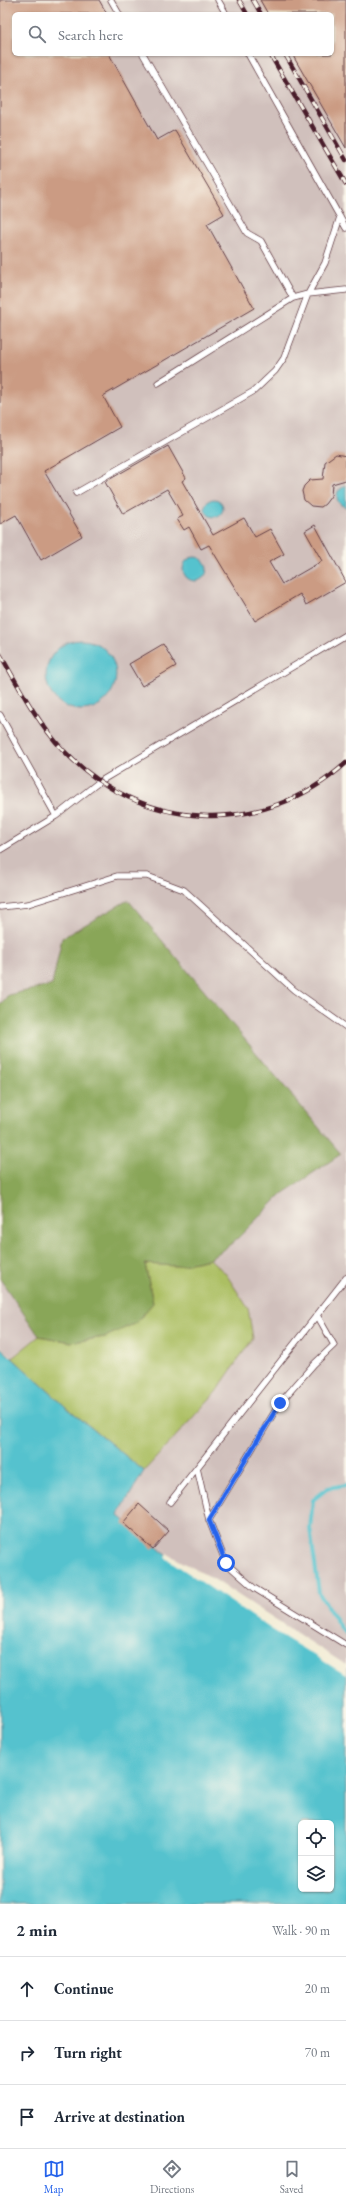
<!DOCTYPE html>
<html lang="en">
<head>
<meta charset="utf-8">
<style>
  :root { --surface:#fff; --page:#f2f2f3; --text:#1f2937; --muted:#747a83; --line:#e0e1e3; --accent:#2563eb }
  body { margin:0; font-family:"EB Garamond",serif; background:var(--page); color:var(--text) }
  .controls { position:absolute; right:12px; bottom:12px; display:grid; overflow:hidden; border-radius:6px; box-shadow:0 1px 3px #0004 }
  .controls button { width:36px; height:36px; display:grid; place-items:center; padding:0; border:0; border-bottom:1px solid var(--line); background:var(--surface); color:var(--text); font:20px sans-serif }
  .stop { position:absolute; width:12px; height:12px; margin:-9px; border:3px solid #2563eb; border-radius:50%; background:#fff }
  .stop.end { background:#2563eb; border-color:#fff; box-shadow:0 1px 4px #0008 }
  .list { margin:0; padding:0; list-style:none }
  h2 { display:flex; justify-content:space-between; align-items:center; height:52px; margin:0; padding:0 16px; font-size:17px }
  h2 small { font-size:13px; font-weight:400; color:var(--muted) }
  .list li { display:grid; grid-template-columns:26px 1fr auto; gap:12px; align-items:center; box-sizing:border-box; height:64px; padding:0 16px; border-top:1px solid var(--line) }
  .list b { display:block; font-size:15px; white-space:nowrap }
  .list em { font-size:13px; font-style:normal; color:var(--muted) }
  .icon { flex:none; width:22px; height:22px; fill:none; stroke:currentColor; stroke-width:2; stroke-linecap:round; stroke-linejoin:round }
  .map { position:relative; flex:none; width:346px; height:1904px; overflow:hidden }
  .search { position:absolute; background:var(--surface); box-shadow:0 1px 3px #0004; left:12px; right:12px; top:12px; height:44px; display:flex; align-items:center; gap:10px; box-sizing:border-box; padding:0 14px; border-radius:6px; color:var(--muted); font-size:15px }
  .sheet { height:244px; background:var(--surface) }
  nav { display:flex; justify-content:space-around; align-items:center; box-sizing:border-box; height:56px; border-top:1px solid var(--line); background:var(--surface); font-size:11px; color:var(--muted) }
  nav a { display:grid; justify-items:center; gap:2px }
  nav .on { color:var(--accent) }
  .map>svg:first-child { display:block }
  .industrial { fill:#d0c0bc; fill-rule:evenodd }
  .green { fill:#acbf63; stroke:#7b6f47 }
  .forest { fill:#89a659; stroke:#6a6242 }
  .water { fill:#55c2ce; stroke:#50707c; fill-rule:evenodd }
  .pier { fill:#f3edd7 }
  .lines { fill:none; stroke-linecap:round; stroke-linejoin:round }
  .stream { stroke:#55c2ce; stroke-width:4 }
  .building { fill:#cb9b83 }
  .lane-casing { stroke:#633e45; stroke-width:7 }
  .lane { stroke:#fff; stroke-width:5.5 }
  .rail-casing { stroke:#4a1f2b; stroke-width:4.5 }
  .rail { stroke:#fbf7ec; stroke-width:3; stroke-dasharray:9; stroke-linecap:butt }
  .route { stroke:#2563eb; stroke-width:5 }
</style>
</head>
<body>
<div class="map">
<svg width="346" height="1904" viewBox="0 0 346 1904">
  <rect width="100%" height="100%" fill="#fbf7ec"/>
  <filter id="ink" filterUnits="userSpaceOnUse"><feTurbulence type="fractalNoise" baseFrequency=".025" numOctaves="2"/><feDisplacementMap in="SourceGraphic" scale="8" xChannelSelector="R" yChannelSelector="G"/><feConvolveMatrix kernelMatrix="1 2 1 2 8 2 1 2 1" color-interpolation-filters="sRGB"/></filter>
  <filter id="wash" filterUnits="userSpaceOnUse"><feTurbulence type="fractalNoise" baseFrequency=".012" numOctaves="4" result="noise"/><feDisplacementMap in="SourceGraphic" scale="16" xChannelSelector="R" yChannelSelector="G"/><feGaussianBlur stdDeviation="0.9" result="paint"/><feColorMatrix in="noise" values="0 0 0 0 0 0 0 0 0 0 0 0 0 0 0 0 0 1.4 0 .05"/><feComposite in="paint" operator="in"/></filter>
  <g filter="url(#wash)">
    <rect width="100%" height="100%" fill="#f3edd7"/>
    <!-- industrial -->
    <path class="industrial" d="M0,0h346v1666l-177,-109 -51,-42 25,-44 -143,-125zM14,14h318v40h-318z"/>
    <!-- green -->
    <path class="green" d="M210,1259l16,15 22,34 5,30 -37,54 -72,79 -78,-64 -54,-49 27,-22 33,6 33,-5 48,-34 -8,-39 32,2z"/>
    <!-- forest -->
    <path class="forest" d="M128,900l213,254 -59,40 -47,47 -25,18 -33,7 -32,-2 8,39 -17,20 -31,14 -33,5 -33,-6 -39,-57v-274l8,-10 44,-10 10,-47z"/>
    <!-- water -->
    <path class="water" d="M346,485v22c-8,-2 -11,-8 -8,-16z
      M205 508a9 9 0 1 1 18 0a9 9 0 1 1-18 0Z
      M183 569a12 12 0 1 1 24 0a12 12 0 1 1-24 0Z
      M46 675a35 35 0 1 1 70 0a35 35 0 1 1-70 0Z
      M0,1347l66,60 78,64 -26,44 51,42 177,111v236h-346zM301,1823h30v66h-30z"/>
    <!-- pier -->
    <path class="pier" d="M168,1554l47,26 131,85v10l-75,-46 -105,-71z"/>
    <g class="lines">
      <!-- stream -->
      <path class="stream" d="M346,1485l-18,3 -15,12 -3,28 9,65 23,37 4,3"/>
    </g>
    <g id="blocks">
      <!-- building -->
      <path class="building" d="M0,0h99l8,14h-93v40h95l48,86 18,-10 49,84 -17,10 47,84 -151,88 17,31 -76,44 38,65 -41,24 -25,-45 -16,9z
        M260,0h86v148l-54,-94h40v-40h-64z
        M168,446l18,32 -4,3 31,54 31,-17 11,19 15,-8 14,25 -15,8 13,22 40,-23 -17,-30 10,-6 31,57 -40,23 -6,-11 -45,27 -46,-76 -8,4 -12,-22 -5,3 -7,-11 6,-3 -16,-27 -44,25 -18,-32z
        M336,454l10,2v24l-14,4 -1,12 -6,8 -4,3 -10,-1 -7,-6 -2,-9 2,-5 6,-6 13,-1 2,-17z
        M163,644l13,22 -34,20 -13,-22z
        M139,1504l30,27 -16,18 -30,-26z"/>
    </g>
  </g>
  <g filter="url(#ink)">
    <use href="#blocks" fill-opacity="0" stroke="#633e45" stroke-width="1"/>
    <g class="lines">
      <!-- lane casing -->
      <g class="lane-casing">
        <path id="lane" d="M111,0l8,14
          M218,0l8,14
          M143,54l104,179 14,8 32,57
          M248,54l98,174
          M158,383l135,-85 15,-4 38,-4
          M76,493l178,-102 21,-20 9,-13 24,-64 17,-31 15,-46
          M0,715l56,101
          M0,850l56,-34 43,-34 247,-147
          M0,907l28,-3 89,-28h30l37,14 110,100 52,37
          M197,1468l12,52 17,43 28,25 92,57
          M170,1502l147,-187
          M209,1520l71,-117 34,-39 20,-19 -17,-30 29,-37"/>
      </g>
      <!-- lane -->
      <use href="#lane" class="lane"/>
      <!-- rail casing -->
      <g class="rail-casing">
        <path id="rail" d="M239,0l8,14
          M253,0l8,14
          M270,54l76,130
          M285,54l61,106
          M0,654c19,33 37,68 63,96 78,82 199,89 283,13"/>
      </g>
      <!-- rail -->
      <use href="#rail" class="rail"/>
    </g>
  </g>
  <g class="lines" filter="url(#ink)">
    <!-- route -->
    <path class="route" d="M226,1563l-17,-43 71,-117"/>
  </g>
</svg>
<div class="controls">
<button><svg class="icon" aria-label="locate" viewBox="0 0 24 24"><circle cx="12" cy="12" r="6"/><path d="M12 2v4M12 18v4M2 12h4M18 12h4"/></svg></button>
<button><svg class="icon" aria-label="layers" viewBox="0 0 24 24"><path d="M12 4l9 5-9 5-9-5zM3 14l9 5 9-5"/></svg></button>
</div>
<div class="stop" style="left:226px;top:1563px"></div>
<div class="stop end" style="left:280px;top:1403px"></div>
<div class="search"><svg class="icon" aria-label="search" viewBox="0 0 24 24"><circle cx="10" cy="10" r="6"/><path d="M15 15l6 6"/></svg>Search here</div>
</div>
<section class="sheet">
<h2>2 min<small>Walk · 90 m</small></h2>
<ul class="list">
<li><svg class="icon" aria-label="ahead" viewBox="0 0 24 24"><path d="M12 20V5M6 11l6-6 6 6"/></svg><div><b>Continue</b></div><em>20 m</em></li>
<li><svg class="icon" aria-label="right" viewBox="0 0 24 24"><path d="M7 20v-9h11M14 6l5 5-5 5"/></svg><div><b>Turn right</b></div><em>70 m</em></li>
<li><svg class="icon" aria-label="arrive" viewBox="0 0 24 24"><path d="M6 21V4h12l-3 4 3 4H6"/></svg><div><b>Arrive at destination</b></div></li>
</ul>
</section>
<nav>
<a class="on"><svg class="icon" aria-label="map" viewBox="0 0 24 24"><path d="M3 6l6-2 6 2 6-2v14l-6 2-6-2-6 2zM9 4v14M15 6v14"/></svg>Map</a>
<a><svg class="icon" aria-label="directions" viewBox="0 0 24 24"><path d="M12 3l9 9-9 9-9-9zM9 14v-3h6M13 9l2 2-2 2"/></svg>Directions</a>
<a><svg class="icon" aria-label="saved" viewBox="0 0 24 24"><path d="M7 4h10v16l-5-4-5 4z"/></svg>Saved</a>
</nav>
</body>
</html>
